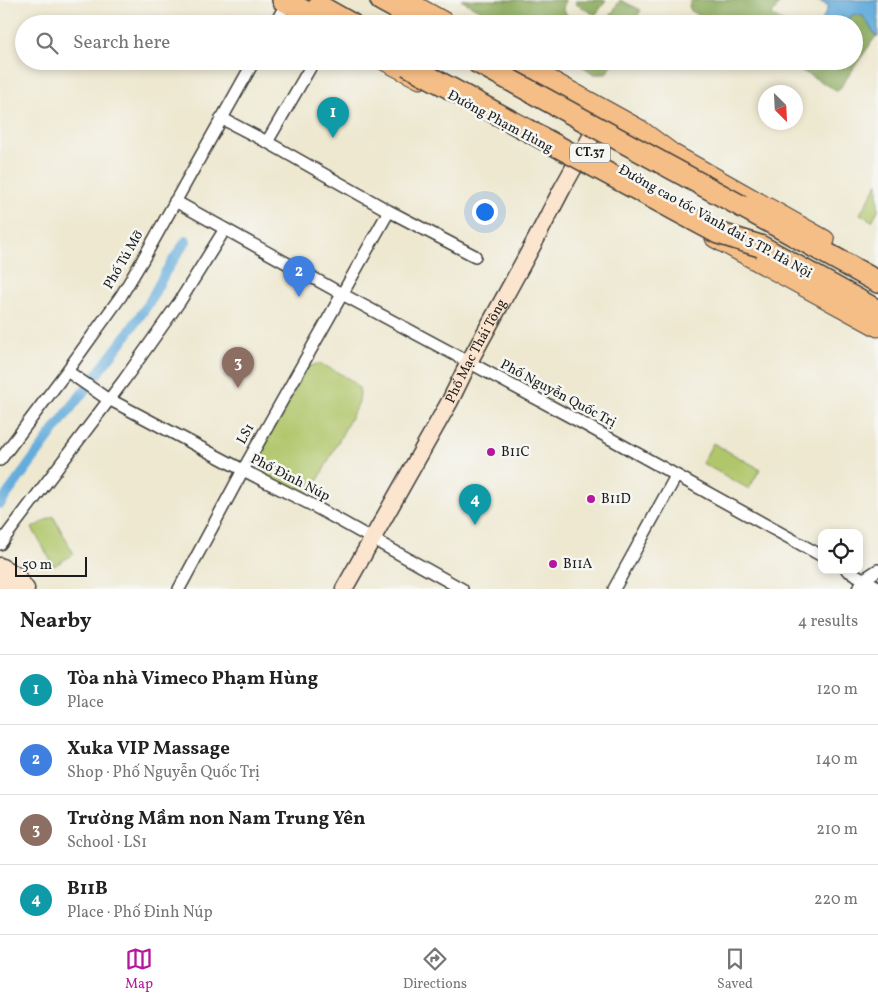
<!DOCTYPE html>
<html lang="en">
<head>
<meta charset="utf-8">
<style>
  :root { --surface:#fff; --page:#f6f6f6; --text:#222; --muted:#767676; --line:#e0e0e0; --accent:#b5179e }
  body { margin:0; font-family:Vollkorn,serif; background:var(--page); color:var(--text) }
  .controls { position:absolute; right:15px; bottom:15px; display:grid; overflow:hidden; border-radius:10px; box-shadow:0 2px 8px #0003 }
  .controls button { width:45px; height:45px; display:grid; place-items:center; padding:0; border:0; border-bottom:1px solid var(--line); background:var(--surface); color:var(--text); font:25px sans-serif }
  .compass { position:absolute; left:758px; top:85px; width:45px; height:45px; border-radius:50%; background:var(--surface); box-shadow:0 2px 8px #0003; rotate:156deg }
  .scale { position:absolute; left:15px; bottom:12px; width:72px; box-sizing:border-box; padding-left:5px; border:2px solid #1c1c1c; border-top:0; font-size:14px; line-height:18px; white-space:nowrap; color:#1c1c1c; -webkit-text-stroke:4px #f6f6f2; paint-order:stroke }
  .you { position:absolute; left:484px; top:211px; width:18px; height:18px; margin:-12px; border:4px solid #fff; border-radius:50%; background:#1a73e8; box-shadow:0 0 0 8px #1a73e833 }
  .badge { display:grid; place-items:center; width:32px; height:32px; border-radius:50%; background:var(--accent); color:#fff; font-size:16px; font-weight:700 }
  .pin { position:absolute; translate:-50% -41px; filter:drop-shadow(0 1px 2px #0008) }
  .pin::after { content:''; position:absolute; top:26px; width:18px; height:15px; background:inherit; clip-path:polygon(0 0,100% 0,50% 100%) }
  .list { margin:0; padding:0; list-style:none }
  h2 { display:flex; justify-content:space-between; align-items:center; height:65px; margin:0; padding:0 20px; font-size:21px }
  h2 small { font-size:16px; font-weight:400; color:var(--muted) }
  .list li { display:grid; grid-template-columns:32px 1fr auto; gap:15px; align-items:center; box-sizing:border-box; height:70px; padding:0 20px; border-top:1px solid var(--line) }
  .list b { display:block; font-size:19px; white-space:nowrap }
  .list p { margin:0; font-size:16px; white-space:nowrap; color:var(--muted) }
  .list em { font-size:16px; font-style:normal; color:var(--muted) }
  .icon { flex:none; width:28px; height:28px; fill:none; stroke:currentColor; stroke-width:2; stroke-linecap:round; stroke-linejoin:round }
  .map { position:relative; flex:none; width:878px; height:589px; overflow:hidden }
  .search { position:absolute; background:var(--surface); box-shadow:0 2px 8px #0003; left:15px; right:15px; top:15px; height:55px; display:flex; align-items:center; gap:12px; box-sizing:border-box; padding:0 18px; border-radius:28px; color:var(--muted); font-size:19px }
  .sheet { height:345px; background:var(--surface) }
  nav { display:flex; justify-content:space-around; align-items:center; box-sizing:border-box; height:70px; border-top:1px solid var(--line); background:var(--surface); font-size:14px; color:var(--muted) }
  nav a { display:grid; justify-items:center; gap:2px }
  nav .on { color:var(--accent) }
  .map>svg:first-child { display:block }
  .green { fill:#b0c66a; stroke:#667143 }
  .forest { fill:#8cab5e; stroke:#54643d }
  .water { fill:#64acdb; stroke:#40647c }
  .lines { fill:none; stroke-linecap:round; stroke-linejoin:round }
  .canal { stroke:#64acdb; stroke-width:10 }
  .street-casing { stroke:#3c3b37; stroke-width:14 }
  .secondary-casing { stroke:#3c3b37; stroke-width:19 }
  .primary-casing { stroke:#3c3b37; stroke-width:21 }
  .highway-casing { stroke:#3c3b37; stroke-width:24 }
  .street { stroke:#fff; stroke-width:11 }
  .secondary { stroke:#fbe5cf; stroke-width:16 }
  .primary { stroke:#f6be87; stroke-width:19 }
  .highway { stroke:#f6be87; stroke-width:21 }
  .highway-bridge-casing { stroke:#3c3b37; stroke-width:24; stroke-linecap:butt }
  .highway-bridge { stroke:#f6be87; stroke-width:21 }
  .poi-dot { fill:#b5179e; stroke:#f6f6f2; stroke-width:2 }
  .labels { text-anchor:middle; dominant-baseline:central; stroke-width:5; stroke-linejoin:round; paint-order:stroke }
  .shield { fill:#f6f6f2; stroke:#5d5d5c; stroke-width:1 }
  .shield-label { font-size:12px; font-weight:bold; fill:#1c1c1c }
  .street-label { font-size:14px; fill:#1c1c1c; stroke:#f6f6f2 }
  .poi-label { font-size:14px; fill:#1c1c1c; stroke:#f6f6f2; text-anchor:start }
</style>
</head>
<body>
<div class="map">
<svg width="878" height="589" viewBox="0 0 878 589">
  <rect width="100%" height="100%" fill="#f6f6f2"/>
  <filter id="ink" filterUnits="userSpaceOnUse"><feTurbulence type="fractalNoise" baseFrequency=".02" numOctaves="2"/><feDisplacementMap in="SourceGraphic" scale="10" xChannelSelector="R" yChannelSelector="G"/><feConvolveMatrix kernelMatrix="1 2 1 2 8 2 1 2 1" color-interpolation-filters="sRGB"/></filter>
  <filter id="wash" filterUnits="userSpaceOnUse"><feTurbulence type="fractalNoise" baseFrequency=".0096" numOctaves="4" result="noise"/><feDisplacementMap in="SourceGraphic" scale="20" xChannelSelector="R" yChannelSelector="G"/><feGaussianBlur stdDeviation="1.12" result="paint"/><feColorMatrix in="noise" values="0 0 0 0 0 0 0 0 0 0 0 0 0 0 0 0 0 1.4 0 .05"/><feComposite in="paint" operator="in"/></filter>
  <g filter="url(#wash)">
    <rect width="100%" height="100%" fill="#eee8d0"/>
    <!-- green -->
    <path class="green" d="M878,183v27l-6,11 -12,-7z
      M317,364h4c10,5 35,16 38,25 2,4 0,9 0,13l-46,88 -9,4 -40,-19c-4,-7 -5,-12 -5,-20l47,-86 2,-2z
      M713,443l47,26 -11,20 -47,-26z
      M53,516l21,38 -20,12 -22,-38z"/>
    <!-- forest -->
    <path class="forest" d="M461,0h104l-2,9 4,6 15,9h-78z
      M576,0h30l-8,12 -3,3 -19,-11z
      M620,0l21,10 -8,14h-30l6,-6z
      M691,0h90l-9,15 15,9h-73l-23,-13 -2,-5z
      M854,14l9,2 13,20 -38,55 -54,-30h70v-37h-7l1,-5z
      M574,61h39l-7,13h-12z"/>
    <!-- water -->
    <path class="water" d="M816,0h62v37l-2,-1 -13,-20 -9,-2 -6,5 -1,5h-27l9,-18z"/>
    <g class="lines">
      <!-- canal -->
      <path class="canal" d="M0,504l64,-87 62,-81 23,-33 17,-32 20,-30"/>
    </g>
  </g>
  <g filter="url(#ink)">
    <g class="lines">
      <!-- street casing -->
      <g class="street-casing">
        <path id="street" d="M275,24l10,-18
          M221,118l46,24 122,69 86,45
          M267,142l47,-81
          M175,201l167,93 240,129 240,133
          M67,371l36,25 140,74 67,34 152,85
          M0,460l67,-89 54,-75 21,-35 112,-200
          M0,544l124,-164 56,-79 45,-72
          M847,570l31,17
          M179,589l64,-119 146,-259
          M614,589l62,-113
          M858,589l6,-10 14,-9"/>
      </g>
      <!-- secondary casing -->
      <g class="secondary-casing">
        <g id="secondary">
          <path d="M0,566l16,9 10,14"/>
          <path d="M0,580l9,5 17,4"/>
          <path id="s1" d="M344,589l106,-188 19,-39 66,-121 27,-52 40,-72"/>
        </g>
      </g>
      <!-- primary casing -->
      <g class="primary-casing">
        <path id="primary" d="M405,0l43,24
          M385,61l35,18
          M516,61l123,68 34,25 152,86
          M715,238l163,89"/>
      </g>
      <!-- highway casing -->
      <g class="highway-casing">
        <path id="highway" d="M283,0l46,24
          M381,0l44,24
          M319,6l32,18
          M741,206l137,76
          M760,246l118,65"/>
      </g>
      <!-- street -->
      <use href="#street" class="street"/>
      <!-- secondary -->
      <use href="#secondary" class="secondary"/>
      <!-- primary -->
      <use href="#primary" class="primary"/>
      <!-- highway -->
      <use href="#highway" class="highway"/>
      <!-- highway-bridge casing -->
      <g class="highway-bridge-casing">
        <path id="highway-bridge" d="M475,61l266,145
          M407,65l311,168 42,13"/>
      </g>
      <!-- highway-bridge -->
      <use href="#highway-bridge" class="highway-bridge"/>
    </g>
  </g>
  <!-- markers -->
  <g class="poi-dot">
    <circle cx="491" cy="452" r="5"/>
    <circle cx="591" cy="499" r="5"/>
    <circle cx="553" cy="564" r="5"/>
  </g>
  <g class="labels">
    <!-- shield labels -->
    <rect class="shield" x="570" y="143.5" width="40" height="19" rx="4"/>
    <g class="shield-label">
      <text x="590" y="153">CT.37</text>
    </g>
    <!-- street labels -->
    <g class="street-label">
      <text transform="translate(500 122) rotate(28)">Đường Phạm Hùng</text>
      <text transform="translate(715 222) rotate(29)">Đường cao tốc Vành đai 3 TP. Hà Nội</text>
      <text transform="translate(124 260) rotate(-60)">Phố Tú Mỡ</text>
      <text stroke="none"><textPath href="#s1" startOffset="272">Phố Mạc Thái Tông</textPath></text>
      <text transform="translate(558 394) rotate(28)">Phố Nguyễn Quốc Trị</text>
      <text transform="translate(246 434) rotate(-61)">LS1</text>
      <text transform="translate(290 478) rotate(27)">Phố Đinh Núp</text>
    </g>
    <!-- poi labels -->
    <g class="poi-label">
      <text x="501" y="452">B11C</text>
      <text x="601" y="499">B11D</text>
      <text x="563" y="564">B11A</text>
    </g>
  </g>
</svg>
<div class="controls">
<button><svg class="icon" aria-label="locate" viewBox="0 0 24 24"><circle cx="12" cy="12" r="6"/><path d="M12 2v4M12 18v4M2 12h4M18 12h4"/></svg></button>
</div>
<svg class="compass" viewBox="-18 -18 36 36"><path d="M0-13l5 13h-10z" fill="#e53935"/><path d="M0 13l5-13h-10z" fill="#767676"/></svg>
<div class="scale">50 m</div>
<div class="you"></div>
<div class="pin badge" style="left:333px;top:138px;background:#0f9aa8">1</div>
<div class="pin badge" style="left:299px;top:297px;background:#3f7fe0">2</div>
<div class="pin badge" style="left:238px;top:388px;background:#8d6e63">3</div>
<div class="pin badge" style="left:475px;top:525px;background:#0f9aa8">4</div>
<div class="search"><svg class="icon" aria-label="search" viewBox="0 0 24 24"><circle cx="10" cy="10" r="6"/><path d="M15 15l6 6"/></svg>Search here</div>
</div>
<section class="sheet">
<h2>Nearby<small>4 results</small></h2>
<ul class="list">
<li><span class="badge" style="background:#0f9aa8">1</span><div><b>Tòa nhà Vimeco Phạm Hùng</b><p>Place</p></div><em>120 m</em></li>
<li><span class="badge" style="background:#3f7fe0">2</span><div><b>Xuka VIP Massage</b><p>Shop · Phố Nguyễn Quốc Trị</p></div><em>140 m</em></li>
<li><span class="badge" style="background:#8d6e63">3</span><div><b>Trường Mầm non Nam Trung Yên</b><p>School · LS1</p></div><em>210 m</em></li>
<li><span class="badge" style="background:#0f9aa8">4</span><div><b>B11B</b><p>Place · Phố Đinh Núp</p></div><em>220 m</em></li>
</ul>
</section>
<nav>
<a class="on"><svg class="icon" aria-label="map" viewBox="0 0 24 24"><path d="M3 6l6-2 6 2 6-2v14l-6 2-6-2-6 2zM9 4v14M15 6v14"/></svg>Map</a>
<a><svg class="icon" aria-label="directions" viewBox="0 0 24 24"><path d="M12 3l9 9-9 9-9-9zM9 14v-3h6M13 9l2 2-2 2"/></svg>Directions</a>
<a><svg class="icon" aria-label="saved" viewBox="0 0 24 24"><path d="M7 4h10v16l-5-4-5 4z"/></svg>Saved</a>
</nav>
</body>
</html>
